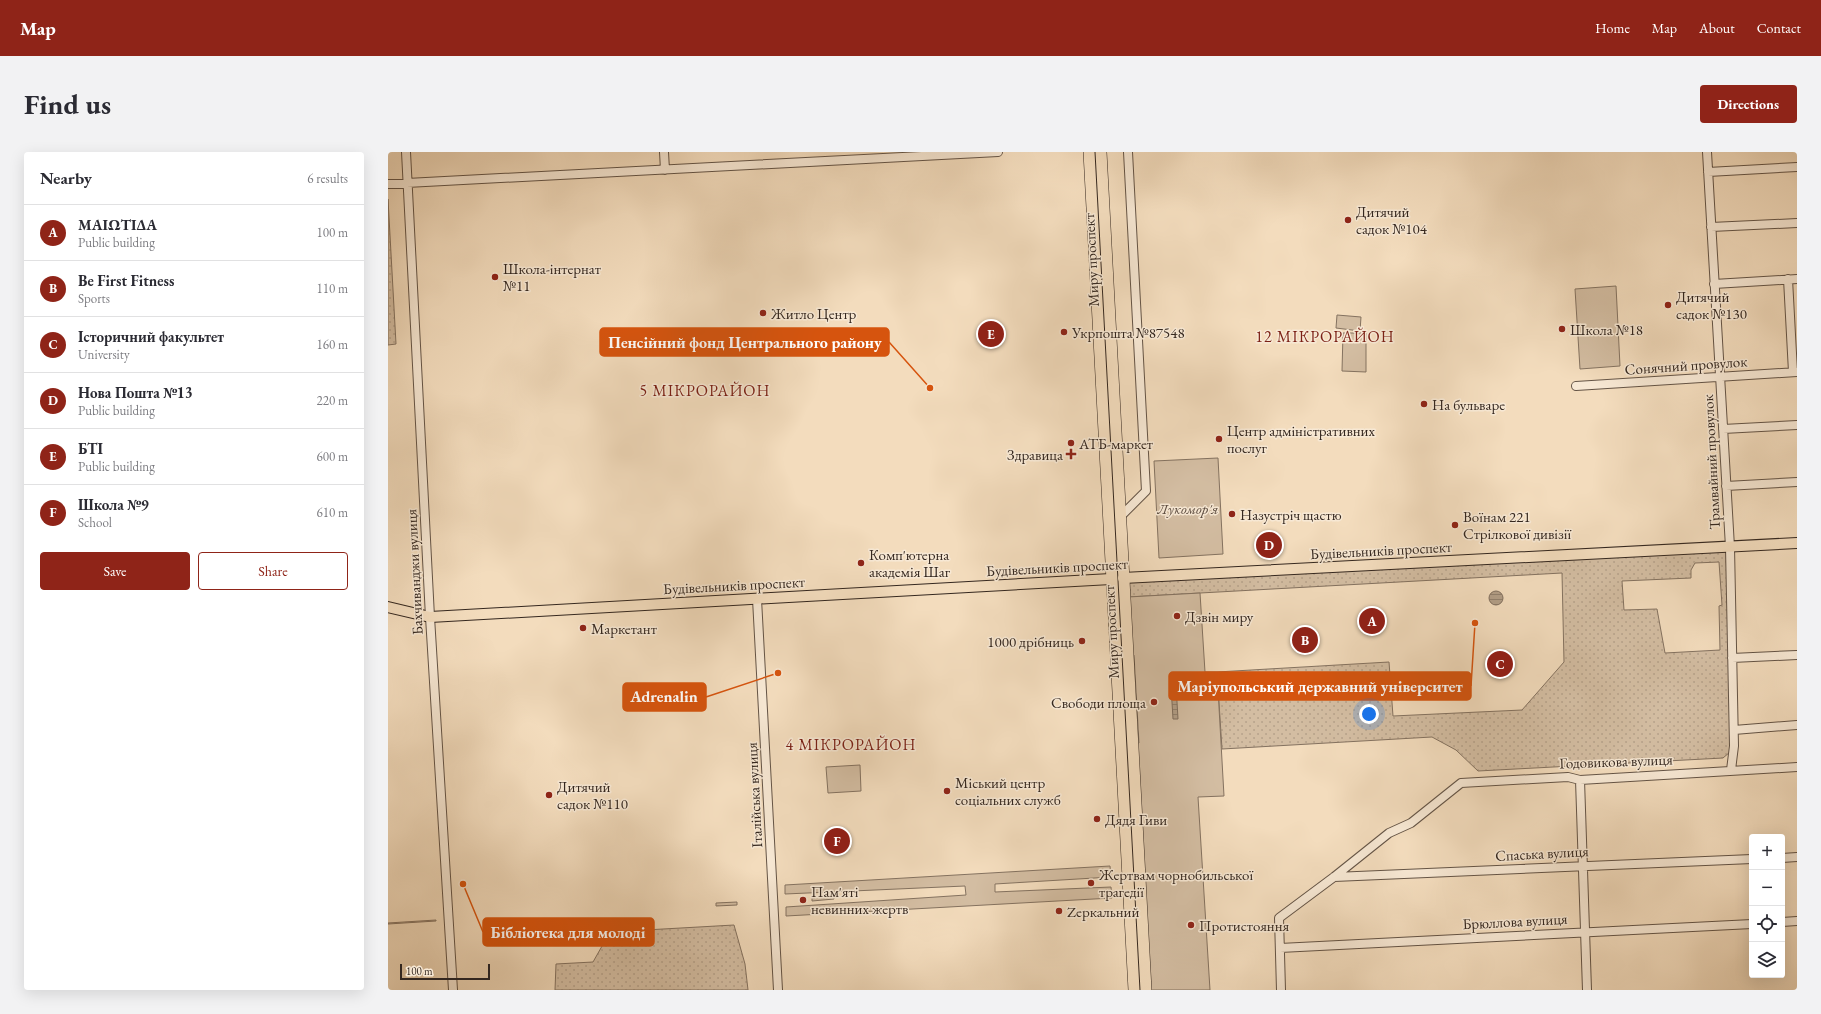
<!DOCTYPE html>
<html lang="en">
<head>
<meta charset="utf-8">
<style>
  :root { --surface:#fff; --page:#f2f2f3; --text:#2b2b33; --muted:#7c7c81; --line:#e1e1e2; --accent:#8f2418 }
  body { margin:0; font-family:"EB Garamond",serif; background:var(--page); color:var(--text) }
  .controls { position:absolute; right:12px; bottom:12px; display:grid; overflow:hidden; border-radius:4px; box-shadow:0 4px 16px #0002 }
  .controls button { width:36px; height:36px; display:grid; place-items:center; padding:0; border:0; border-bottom:1px solid var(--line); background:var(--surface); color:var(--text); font:20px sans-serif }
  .scale { position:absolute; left:12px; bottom:10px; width:90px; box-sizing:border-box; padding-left:4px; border:2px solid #34271f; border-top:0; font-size:11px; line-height:14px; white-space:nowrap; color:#34271f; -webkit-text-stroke:3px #f7e8d4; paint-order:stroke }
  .you { position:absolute; left:981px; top:562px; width:14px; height:14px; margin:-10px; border:3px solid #fff; border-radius:50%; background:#1a73e8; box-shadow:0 0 0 6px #1a73e833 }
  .badge { display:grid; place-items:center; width:26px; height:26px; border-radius:50%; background:var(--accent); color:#fff; font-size:13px; font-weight:700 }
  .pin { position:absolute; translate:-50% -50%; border:2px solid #fff; box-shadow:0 1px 4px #0006 }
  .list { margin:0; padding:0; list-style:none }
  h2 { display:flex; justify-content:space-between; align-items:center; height:52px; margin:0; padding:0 16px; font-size:17px }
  h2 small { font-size:13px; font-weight:400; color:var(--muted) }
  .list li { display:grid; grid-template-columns:26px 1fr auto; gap:12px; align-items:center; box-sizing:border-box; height:56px; padding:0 16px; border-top:1px solid var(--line) }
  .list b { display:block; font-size:15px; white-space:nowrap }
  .list p { margin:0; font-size:13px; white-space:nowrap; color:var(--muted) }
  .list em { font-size:13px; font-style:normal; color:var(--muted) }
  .actions { display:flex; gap:8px; padding:12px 16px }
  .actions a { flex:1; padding:9px 0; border:1px solid var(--accent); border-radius:4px; text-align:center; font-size:14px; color:var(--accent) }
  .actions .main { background:var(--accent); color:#fff }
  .icon { flex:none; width:22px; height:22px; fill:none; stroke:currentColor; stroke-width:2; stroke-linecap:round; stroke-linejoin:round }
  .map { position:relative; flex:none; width:1409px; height:838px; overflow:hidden; border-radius:4px }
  header { display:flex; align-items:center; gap:24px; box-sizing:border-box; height:56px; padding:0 20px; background:var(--accent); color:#fff }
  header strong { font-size:19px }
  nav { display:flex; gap:22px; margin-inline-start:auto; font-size:14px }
  .intro { display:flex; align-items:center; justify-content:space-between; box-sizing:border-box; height:96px; padding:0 24px }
  h1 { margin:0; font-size:28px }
  .button { padding:10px 18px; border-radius:4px; background:var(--accent); color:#fff; font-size:14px; font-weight:700 }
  main { display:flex; gap:24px; padding:0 24px }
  aside { flex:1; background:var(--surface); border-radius:4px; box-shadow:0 4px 16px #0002 }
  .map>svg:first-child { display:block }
  .grass { fill:url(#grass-dots); stroke:#847260; fill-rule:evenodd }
  .green { fill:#d3bda2; stroke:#847260 }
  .water { fill:url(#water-rules); stroke:#806e5d }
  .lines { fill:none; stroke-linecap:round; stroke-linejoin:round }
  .minor-casing { stroke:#645446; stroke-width:10 }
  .major-casing { stroke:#34271f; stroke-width:12 }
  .highway-casing { stroke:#34271f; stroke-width:12 }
  .minor { stroke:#f7e8d4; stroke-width:8 }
  .major { stroke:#f3dcbd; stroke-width:10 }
  .highway { stroke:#f3dcbd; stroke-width:11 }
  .poi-dot { fill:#8f2418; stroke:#f7e8d4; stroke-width:1.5 }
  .labels { text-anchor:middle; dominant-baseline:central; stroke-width:3; stroke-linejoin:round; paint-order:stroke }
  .poi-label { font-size:15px; fill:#34271f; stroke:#f7e8d4; text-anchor:start }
  .street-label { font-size:15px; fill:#34271f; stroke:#f7e8d4 }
  .park-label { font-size:15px; font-style:italic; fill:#5c4c40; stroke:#f7e8d4 }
  .neighbourhood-label { font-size:16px; letter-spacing:1px; fill:#7a1f14; stroke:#f7e8d4 }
  .leader { fill:none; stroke:#d6540e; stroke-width:1.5 }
  .callout-dot { fill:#d6540e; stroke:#f7e8d4; stroke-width:1.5 }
  .callout { fill:#d6540e; stroke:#d6540e; stroke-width:1.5 }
  .callout-label { font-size:16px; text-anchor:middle; font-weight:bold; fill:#fff }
</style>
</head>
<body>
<header>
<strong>Map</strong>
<nav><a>Home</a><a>Map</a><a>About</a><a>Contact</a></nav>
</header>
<div class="intro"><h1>Find us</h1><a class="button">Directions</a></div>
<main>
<aside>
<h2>Nearby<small>6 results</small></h2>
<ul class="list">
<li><span class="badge">A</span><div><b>ΜΑΙΩΤΙΔΑ</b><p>Public building</p></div><em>100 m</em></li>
<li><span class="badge">B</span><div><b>Be First Fitness</b><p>Sports</p></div><em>110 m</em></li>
<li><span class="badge">C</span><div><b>Історичний факультет</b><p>University</p></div><em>160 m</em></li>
<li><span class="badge">D</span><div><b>Нова Пошта №13</b><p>Public building</p></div><em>220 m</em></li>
<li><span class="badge">E</span><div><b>БТІ</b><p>Public building</p></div><em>600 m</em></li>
<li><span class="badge">F</span><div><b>Школа №9</b><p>School</p></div><em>610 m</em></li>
</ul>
<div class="actions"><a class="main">Save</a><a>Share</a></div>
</aside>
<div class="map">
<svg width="1409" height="838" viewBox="0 0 1409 838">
  <defs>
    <pattern id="grass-dots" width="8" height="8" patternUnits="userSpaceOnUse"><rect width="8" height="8" fill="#d3bda2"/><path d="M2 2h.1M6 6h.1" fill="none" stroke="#b6a28b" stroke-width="1.8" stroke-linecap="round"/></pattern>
    <pattern id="water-rules" width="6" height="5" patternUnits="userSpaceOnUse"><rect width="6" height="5" fill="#b29e87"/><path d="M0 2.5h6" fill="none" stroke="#92816e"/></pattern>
  </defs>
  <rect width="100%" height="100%" fill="#f3dcbd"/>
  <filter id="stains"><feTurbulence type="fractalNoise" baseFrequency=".005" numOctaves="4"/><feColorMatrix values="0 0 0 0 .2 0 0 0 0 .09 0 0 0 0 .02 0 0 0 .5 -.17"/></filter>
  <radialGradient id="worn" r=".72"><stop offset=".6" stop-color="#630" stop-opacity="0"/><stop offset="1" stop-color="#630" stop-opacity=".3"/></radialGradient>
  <!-- grass -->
  <path class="grass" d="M0,47l8,145 -8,1z
    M1338,398l5,196 -1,6 -7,6 -245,13 -22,-21 -24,-13 -210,12 -5,-77 172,-10 4,54 129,-6 42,-48 -2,-89 -434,24v-16zM1331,410l3,43 -3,1 1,44 -55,3 -8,-44 -33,1 -2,-29 69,-3v-8l4,-7z
    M446,744v3l-22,2v-4z
    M349,750v3l-21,1v-3z
    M48,768v1l-48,3v-1z
    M346,773l11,39 3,26h-193l1,-26 37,-2 17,-30z"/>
  <!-- green -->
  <path class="green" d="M1228,134l4,80 -40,3 -5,-80z
    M949,163l24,2 -1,14 -24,-3z
    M955,181h23v39l-24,-1z
    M830,306l5,96 -64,4 -5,-97z
    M812,441l5,79h12l7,124 -26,1 12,193h-60l-14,-246 3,-1 -5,-88 -2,-1 -4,-57z
    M472,613l1,26 -33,2 -2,-26z
    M722,714l1,11 -116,7v8l116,-5 1,11 -326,18v-9l180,-12 -1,-9 -180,8v-9z"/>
  <!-- water -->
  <path class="water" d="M1101 446a7 7 0 1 1 14 0a7 7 0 1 1-14 0Z
    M788,533l2,34h-5l-2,-33z"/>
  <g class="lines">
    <!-- minor casing -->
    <g class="minor-casing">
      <path id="minor" d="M18,0l24,465 23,373
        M276,0l1,18
        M1319,0l23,395 4,199 -3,24
        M1320,20l89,-5
        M0,32l610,-32
        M1323,75l86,-4
        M1400,127l5,93
        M1326,132l83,-5
        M1188,234l221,-14
        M1335,277l74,-4
        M1338,334l71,-4
        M732,365l26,-26 -18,-339
        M369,447l21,391
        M1344,506l65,-3
        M1346,578l63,-5
        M1192,628l7,210
        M1394,706l15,-1
        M946,725l418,-18
        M1394,770l15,-1
        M892,796l472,-24
        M893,838l-2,-72 55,-41 55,-44 22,-10 50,-40 107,-6 12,3 217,-13"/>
    </g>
    <!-- major casing -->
    <g class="major-casing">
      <path id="major" d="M735,426l674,-35
        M0,455l42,10 681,-38"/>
    </g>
    <!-- highway casing -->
    <g class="highway-casing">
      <path id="highway" d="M701,0l45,838
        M713,0l45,838"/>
    </g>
    <!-- minor -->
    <use href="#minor" class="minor"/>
    <!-- major -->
    <use href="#major" class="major"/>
    <!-- highway -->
    <use href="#highway" class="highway"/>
  </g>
  <!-- markers -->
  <g class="poi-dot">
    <circle cx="960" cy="68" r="4"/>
    <circle cx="107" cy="125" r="4"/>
    <circle cx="1280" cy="153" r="4"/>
    <circle cx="375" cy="161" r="4"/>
    <circle cx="1174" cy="177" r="4"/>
    <circle cx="676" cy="180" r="4"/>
    <circle cx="1036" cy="252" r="4"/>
    <circle cx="831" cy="287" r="4"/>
    <circle cx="683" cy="291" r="4"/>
    <path d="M681 296h4v4h4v4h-4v4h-4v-4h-4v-4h4z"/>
    <circle cx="844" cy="362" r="4"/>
    <circle cx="1067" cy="373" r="4"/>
    <circle cx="473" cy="411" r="4"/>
    <circle cx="789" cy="464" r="4"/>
    <circle cx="195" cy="476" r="4"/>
    <circle cx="694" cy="489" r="4"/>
    <circle cx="766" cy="550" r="4"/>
    <circle cx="559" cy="639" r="4"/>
    <circle cx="161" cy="643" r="4"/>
    <circle cx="709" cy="667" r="4"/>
    <circle cx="703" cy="731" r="4"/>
    <circle cx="415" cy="748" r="4"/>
    <circle cx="671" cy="759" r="4"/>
    <circle cx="803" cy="773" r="4"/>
  </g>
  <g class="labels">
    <!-- poi labels -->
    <g class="poi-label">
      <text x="968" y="59">Дитячий<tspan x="968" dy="17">садок №104</tspan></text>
      <text x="115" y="116">Школа-інтернат<tspan x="115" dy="17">№11</tspan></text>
      <text x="1288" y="144">Дитячий<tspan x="1288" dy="17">садок №130</tspan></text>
      <text x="383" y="161">Житло Центр</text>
      <text x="1182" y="177">Школа №18</text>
      <text x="684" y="180">Укрпошта №87548</text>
      <text x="1044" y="252">На бульваре</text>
      <text x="839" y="278">Центр адміністративних<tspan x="839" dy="17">послуг</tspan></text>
      <text x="691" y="291">АТБ-маркет</text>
      <text x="675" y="302" text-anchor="end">Здравица</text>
      <text x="852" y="362">Назустріч щастю</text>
      <text x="1075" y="364">Воїнам 221<tspan x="1075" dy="17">Стрілкової дивізії</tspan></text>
      <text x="481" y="402">Комп'ютерна<tspan x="481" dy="17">академія Шаг</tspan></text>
      <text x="797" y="464">Дзвін миру</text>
      <text x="203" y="476">Маркетант</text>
      <text x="686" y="489" text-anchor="end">1000 дрібниць</text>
      <text x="758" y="550" text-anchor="end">Свободи площа</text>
      <text x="567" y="630">Міський центр<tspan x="567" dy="17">соціальних служб</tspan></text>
      <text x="169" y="634">Дитячий<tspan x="169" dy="17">садок №110</tspan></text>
      <text x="717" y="667">Дядя Гиви</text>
      <text x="711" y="722">Жертвам чорнобильської<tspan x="711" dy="17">трагедії</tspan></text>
      <text x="423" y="739">Пам'яті<tspan x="423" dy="17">невинних жертв</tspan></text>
      <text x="679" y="759">Zеркальний</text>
      <text x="811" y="773">Протистояння</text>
    </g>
    <!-- street labels -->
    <g class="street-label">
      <text transform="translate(703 108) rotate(-93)">Миру проспект</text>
      <text transform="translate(1298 213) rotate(-4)">Сонячний провулок</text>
      <text transform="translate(1323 310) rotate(-93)">Трамвайний провулок</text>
      <text transform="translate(993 398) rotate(-3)">Будівельників проспект</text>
      <text transform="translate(669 415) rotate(-3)">Будівельників проспект</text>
      <text transform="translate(26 420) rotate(-93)">Бахчиванджи вулиця</text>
      <text transform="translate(346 433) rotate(-3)">Будівельників проспект</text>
      <text transform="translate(723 480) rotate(-93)">Миру проспект</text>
      <text transform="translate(1228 609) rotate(-2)">Годовикова вулиця</text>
      <text transform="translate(366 643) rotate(-93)">Італійська вулиця</text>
      <text transform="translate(1154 701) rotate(-3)">Спаська вулиця</text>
      <text transform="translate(1127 769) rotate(-3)">Брюллова вулиця</text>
    </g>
    <!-- park labels -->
    <g class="park-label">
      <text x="800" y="356">Лукомор'я</text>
    </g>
    <!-- neighbourhood labels -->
    <g class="neighbourhood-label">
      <text x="937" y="184">12 МІКРОРАЙОН</text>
      <text x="317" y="238">5 МІКРОРАЙОН</text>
      <text x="463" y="592">4 МІКРОРАЙОН</text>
    </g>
  </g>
  <!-- callouts -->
  <path class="leader" d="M542 236L501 190M1087 471L1083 534M390 521L318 545M75 732L95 780"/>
  <g class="callout-dot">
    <circle cx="542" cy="236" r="4"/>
    <circle cx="1087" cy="471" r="4"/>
    <circle cx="390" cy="521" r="4"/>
    <circle cx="75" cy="732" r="4"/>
  </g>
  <g class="callout">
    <rect x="212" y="176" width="289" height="28" rx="4"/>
    <rect x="781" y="520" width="302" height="28" rx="4"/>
    <rect x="235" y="531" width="83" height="28" rx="4"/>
    <rect x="95" y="766" width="171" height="28" rx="4"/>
  </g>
  <g class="callout-label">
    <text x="357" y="196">Пенсійний фонд Центрального району</text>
    <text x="932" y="540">Маріупольський державний університет</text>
    <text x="276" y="550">Adrenalin</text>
    <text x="180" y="786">Бібліотека для молоді</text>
  </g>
  <rect width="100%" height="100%" filter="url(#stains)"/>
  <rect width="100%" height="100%" fill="url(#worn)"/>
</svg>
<div class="controls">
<button>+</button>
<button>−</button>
<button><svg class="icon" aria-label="locate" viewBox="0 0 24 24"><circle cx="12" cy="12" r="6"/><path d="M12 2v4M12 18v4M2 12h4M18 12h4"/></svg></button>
<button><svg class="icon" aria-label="layers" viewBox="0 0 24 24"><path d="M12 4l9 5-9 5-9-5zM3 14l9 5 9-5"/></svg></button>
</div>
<div class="scale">100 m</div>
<div class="you"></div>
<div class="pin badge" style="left:984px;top:469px">A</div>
<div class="pin badge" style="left:917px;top:488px">B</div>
<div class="pin badge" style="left:1112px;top:512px">C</div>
<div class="pin badge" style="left:881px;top:393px">D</div>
<div class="pin badge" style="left:603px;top:182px">E</div>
<div class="pin badge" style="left:449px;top:689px">F</div>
</div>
</main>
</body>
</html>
